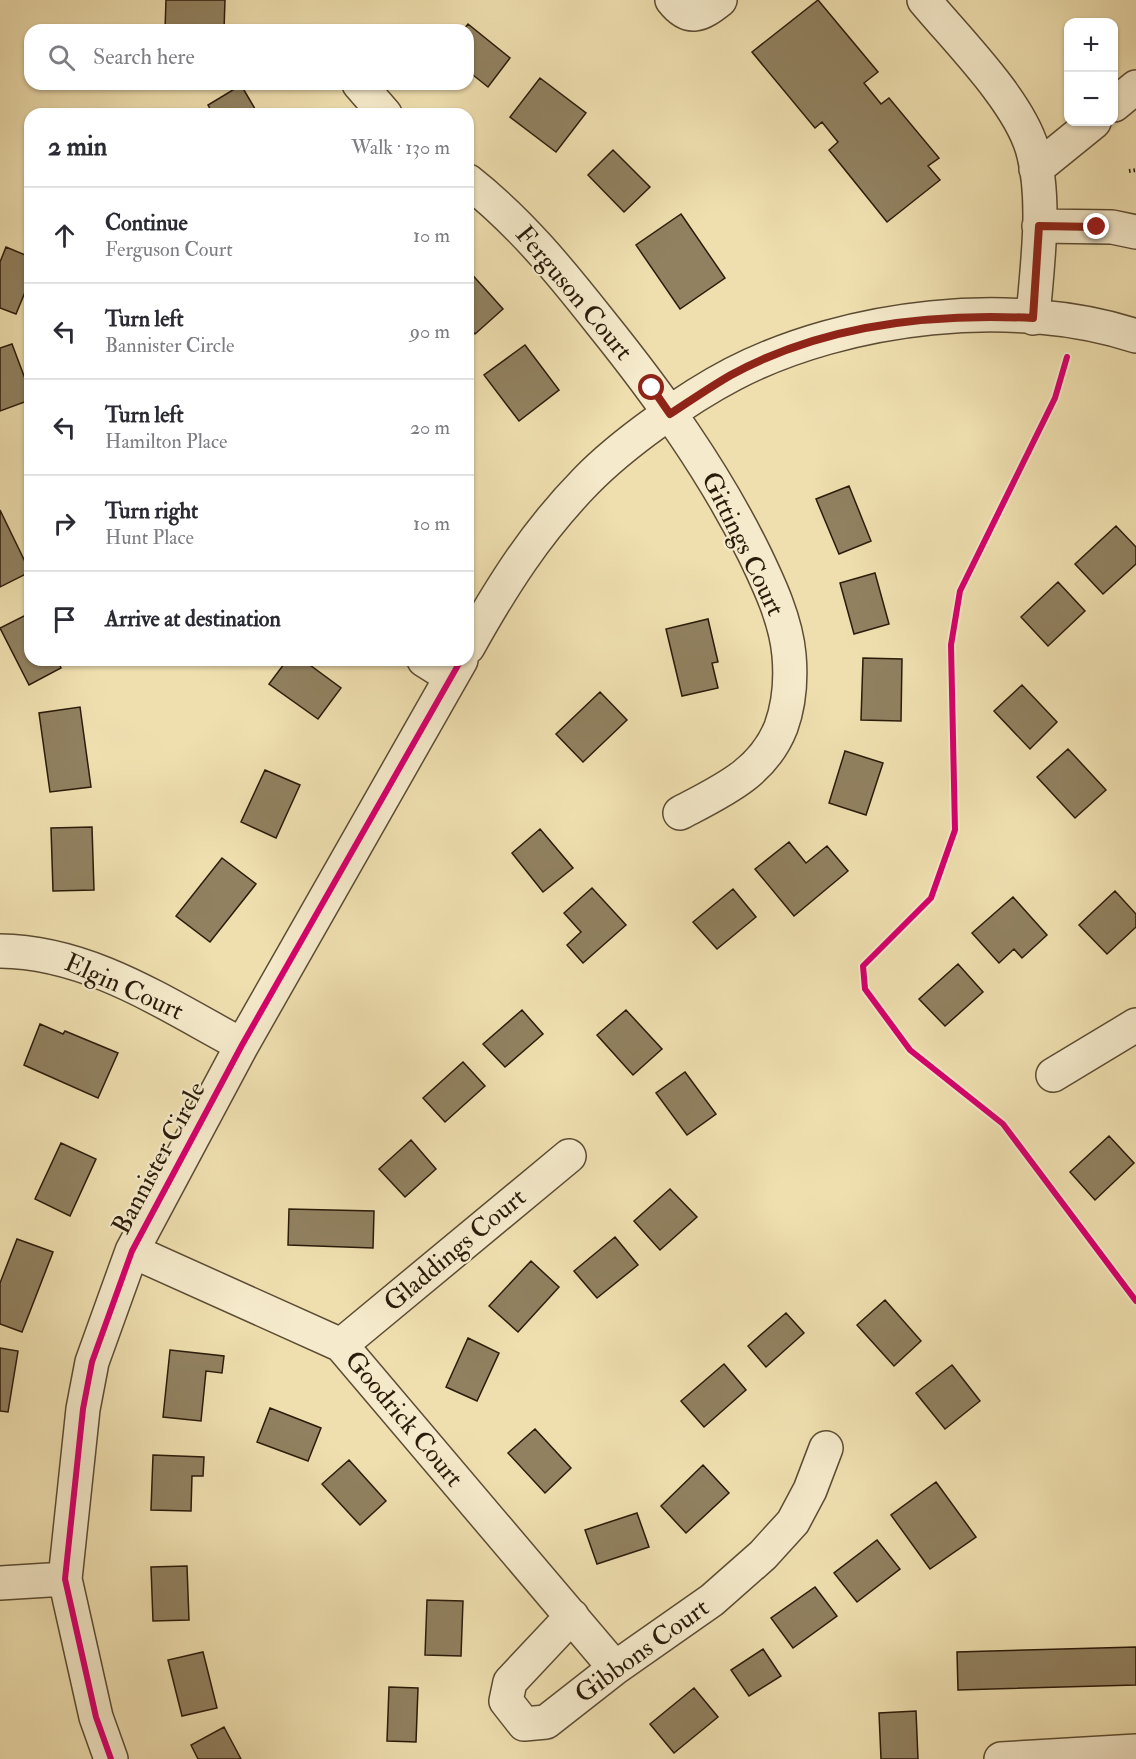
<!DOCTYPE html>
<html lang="en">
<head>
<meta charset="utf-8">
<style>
  :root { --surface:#fff; --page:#f2f2f3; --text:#2b2b33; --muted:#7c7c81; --line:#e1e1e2 }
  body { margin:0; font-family:"IM FELL Double Pica",serif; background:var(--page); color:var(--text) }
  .controls { position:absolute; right:18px; top:18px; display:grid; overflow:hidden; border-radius:12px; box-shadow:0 2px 4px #0004 }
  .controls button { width:54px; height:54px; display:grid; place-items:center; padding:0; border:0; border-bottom:2px solid var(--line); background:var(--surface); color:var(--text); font:30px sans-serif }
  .stop { position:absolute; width:18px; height:18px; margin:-14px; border:4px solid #8f2418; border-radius:50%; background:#fff }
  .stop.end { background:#8f2418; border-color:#fff; box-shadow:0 2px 6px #0008 }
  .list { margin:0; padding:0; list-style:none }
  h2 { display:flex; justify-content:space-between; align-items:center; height:78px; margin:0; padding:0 24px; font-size:26px }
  h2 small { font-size:20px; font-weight:400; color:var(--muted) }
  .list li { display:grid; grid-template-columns:39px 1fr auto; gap:18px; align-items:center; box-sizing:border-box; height:96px; padding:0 24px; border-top:2px solid var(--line) }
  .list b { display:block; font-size:22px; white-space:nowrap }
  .list p { margin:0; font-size:20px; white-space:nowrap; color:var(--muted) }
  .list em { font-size:20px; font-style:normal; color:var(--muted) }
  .icon { flex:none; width:33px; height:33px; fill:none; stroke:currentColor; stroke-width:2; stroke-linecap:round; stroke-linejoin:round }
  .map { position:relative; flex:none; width:1136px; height:1759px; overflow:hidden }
  .search { position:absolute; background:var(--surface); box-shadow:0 2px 4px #0004; left:24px; top:24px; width:450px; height:66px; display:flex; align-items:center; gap:15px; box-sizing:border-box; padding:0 21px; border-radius:18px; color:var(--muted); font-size:22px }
  .panel { position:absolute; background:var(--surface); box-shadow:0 2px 4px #0004; left:24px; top:108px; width:450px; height:558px; border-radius:18px }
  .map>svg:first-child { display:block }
  .building { fill:#918160; stroke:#2b1b0a; stroke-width:1.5 }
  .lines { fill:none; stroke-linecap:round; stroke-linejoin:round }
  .street-casing { stroke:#5c4c33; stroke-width:36 }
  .path { stroke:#2b1b0a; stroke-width:4; stroke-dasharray:1.5 3; stroke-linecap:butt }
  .street { stroke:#f5eacb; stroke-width:33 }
  .cycleway-casing { stroke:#f5eacb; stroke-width:10 }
  .cycleway { stroke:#d6006c; stroke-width:6 }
  .route { stroke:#8f2418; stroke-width:8 }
  .labels { text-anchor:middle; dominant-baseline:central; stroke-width:4.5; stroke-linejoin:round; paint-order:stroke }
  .street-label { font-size:26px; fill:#2b1b0a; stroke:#f5eacb }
</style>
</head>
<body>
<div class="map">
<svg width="1136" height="1759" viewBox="0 0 1136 1759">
  <rect width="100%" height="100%" fill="#efdfaf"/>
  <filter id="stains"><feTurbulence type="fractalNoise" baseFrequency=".00333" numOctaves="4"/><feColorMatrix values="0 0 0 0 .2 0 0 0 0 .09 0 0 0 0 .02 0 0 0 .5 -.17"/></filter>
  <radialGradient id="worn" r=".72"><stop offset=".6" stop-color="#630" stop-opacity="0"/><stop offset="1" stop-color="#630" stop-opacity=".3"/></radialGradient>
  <!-- building -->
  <path class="building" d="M166,0h59l-1,30h-59z
    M818,0l60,72 -14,11 17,21 8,-6 50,60 -11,8 12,14 -53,42 -58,-72 9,-8 -16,-20 -7,6 -63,-76z
    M468,24l42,34 -22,29 -20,-16v-41h-5z
    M540,78l46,35 -30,39 -46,-35z
    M241,85l17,29h-45l-5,-9z
    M613,150l37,37 -26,25 -36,-37z
    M681,214l44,64 -45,31 -44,-64z
    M6,247l24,10v23l-14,34 -16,-6v-46z
    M468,270l35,39 -28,25 -7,-8z
    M12,344l18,48v8l-30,11v-63z
    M525,345l34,45 -40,31 -35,-46z
    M849,486l22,55 -32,13 -23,-55z
    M0,510l30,62 -30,15z
    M1116,526l20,21v17l-33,30 -28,-30z
    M875,573l14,51 -35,10 -14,-51z
    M1058,582l27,29 -37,35 -27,-29z
    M30,613v47h27l4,8 -32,17 -29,-57z
    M708,619l10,43 -6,1 6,25 -36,8 -16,-67z
    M863,658l39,1 -1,62 -40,-1z
    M287,660h16l38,28 -23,31 -49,-35z
    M1022,685l35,37 -27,27 -36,-38z
    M600,692l27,28 -44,42 -27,-28z
    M80,707l11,80 -41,5 -11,-79z
    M1068,749l38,41 -31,28 -38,-41z
    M845,751l38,12 -17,52 -37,-12z
    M265,770l35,15 -24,53 -35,-16z
    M92,827l2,63 -41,1 -2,-63z
    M540,829l33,39 -30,24 -31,-39z
    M789,842l17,21 21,-17 21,25 -54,45 -39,-47z
    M222,858l34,26 -46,58 -34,-26z
    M592,888l34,37 -43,38 -16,-18 14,-13 -17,-19z
    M733,889l23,28 -39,32 -24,-27z
    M1115,891l21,23v13l-29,27 -28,-29z
    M1013,897l34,38 -25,23 -8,-9 -15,14 -27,-30z
    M958,964l25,28 -38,34 -26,-27z
    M522,1010l21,24 -38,33 -22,-23z
    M626,1010l36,39 -29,26 -36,-40z
    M40,1024l23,10 2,-3 53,22 -20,45 -74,-33z
    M463,1062l22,24 -40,36 -22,-24z
    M685,1072l31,42 -29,21 -31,-42z
    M1109,1136l25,27 -39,37 -25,-28z
    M411,1140l25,29 -31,28 -26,-28z
    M61,1143l35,16 -26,57 -35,-17z
    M670,1189l27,28 -37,33 -26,-29z
    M289,1209l85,2 -1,37 -85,-3z
    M615,1237l23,28 -41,33 -23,-27z
    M17,1239l36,13 -31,80 -22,-8v-41z
    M531,1261l28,26 -41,45 -29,-26z
    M885,1300l36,41 -27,25 -37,-41z
    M786,1313l18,20 -38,34 -18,-21z
    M468,1338l31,15 -22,48 -31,-14z
    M0,1348l18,3 -10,61 -8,-1z
    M170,1350l54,6 -2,17 -16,-2 -5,50 -38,-4z
    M724,1364l22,26 -42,37 -23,-26z
    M952,1365l28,36 -35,28 -29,-36z
    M270,1408l51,20 -13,33 -51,-19z
    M535,1429l36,39 -26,25 -37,-40z
    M153,1455l51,2 -1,19h-11l-1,35 -40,-1z
    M349,1460l37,41 -26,24 -38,-41z
    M703,1465l26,28 -43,40 -25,-27z
    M936,1482l40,55 -46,32 -39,-54z
    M637,1513l12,34 -52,17 -12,-34z
    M877,1540l23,29 -43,33 -23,-29z
    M187,1566l2,54 -36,1 -2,-54z
    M815,1587l22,29 -44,32 -22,-30z
    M427,1600l36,1 -2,55 -36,-1z
    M1136,1647v38l-178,5 -1,-38z
    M763,1649l18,27 -32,20 -18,-26z
    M203,1652l14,56 -35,8 -14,-56z
    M389,1687l29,1 -2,54 -29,-1z
    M694,1688l24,29 -44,36 -24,-29z
    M916,1711l2,48h-37l-2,-46z
    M224,1727l17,32h-43l-7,-14z"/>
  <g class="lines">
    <!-- street casing -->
    <g class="street-casing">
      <path id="street" d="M672,0c17,22 29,15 48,0
        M924,0c33,40 93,99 108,148 15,51 5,117 1,170
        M359,84l26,30
        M1114,105l22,-18
        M1036,169l58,-47
        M468,181c52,41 92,90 133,142 58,72 112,147 153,230 15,31 32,67 35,102 2,23 0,50 -8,72 -18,46 -59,64 -101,86
        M1039,226l73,1 24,5
        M468,647c34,-61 68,-115 118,-166 36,-37 101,-83 147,-107 114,-59 281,-78 403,-38
        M424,660l27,17
        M0,951c90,1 165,53 242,94
        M1053,1075l83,-50
        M132,1251l209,94 274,323
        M341,1345l228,-189
        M0,1583l65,-4
        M572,1616l-62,66 -4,19 18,23 22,-2 69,-54 97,-68 51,-45 30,-33 17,-32 16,-42
        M111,1759l-15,-42 -31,-138 18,-170 9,-47 40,-111 110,-206 219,-385
        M1001,1759l135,-8"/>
    </g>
    <!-- path -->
    <path class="path" d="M1129,171l7,-1"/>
    <!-- street -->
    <use href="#street" class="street"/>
    <!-- cycleway casing -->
    <g class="cycleway-casing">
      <path id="cycleway" d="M1067,357l-12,41 -95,193 -9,54 4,185 -24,68 -68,68 2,23 45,61 93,74 133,177
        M111,1759l-15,-42 -31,-138 18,-170 9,-47 40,-111 110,-206 219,-385"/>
    </g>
    <!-- cycleway -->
    <use href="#cycleway" class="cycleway"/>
  </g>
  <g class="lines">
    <!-- route -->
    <path class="route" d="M652,388l18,26c20,-13 40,-27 61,-39 91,-50 201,-62 302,-57l6,-92 58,1"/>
  </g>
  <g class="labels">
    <!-- street labels -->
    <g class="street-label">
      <text transform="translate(574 293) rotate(50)">Ferguson Court</text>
      <text transform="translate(743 544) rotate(64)">Gittings Court</text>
      <text transform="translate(124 987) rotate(24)">Elgin Court</text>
      <text transform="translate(159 1158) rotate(-62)">Bannister Circle</text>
      <text transform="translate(455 1250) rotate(-40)">Gladdings Court</text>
      <text transform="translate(404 1419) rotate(50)">Goodrick Court</text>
      <text transform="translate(642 1651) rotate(-36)">Gibbons Court</text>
    </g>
  </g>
  <rect width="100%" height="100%" filter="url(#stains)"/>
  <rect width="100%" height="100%" fill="url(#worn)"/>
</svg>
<div class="controls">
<button>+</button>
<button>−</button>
</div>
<div class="stop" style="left:652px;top:388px"></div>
<div class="stop end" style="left:1097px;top:227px"></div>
<div class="search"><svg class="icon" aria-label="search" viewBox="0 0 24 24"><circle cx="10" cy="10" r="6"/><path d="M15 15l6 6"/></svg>Search here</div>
<section class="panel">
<h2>2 min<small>Walk · 130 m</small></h2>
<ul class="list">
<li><svg class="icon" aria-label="ahead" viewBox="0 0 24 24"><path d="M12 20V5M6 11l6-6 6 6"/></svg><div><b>Continue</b><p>Ferguson Court</p></div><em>10 m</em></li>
<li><svg class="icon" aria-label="left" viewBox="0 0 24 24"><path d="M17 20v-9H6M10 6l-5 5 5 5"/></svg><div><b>Turn left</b><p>Bannister Circle</p></div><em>90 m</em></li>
<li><svg class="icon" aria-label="left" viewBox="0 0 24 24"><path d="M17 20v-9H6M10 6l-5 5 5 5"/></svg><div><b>Turn left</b><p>Hamilton Place</p></div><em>20 m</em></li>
<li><svg class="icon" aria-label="right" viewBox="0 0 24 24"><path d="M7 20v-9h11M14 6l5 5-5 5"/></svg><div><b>Turn right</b><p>Hunt Place</p></div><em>10 m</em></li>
<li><svg class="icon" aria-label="arrive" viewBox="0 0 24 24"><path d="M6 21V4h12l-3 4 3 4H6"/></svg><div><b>Arrive at destination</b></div></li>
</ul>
</section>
</div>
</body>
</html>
